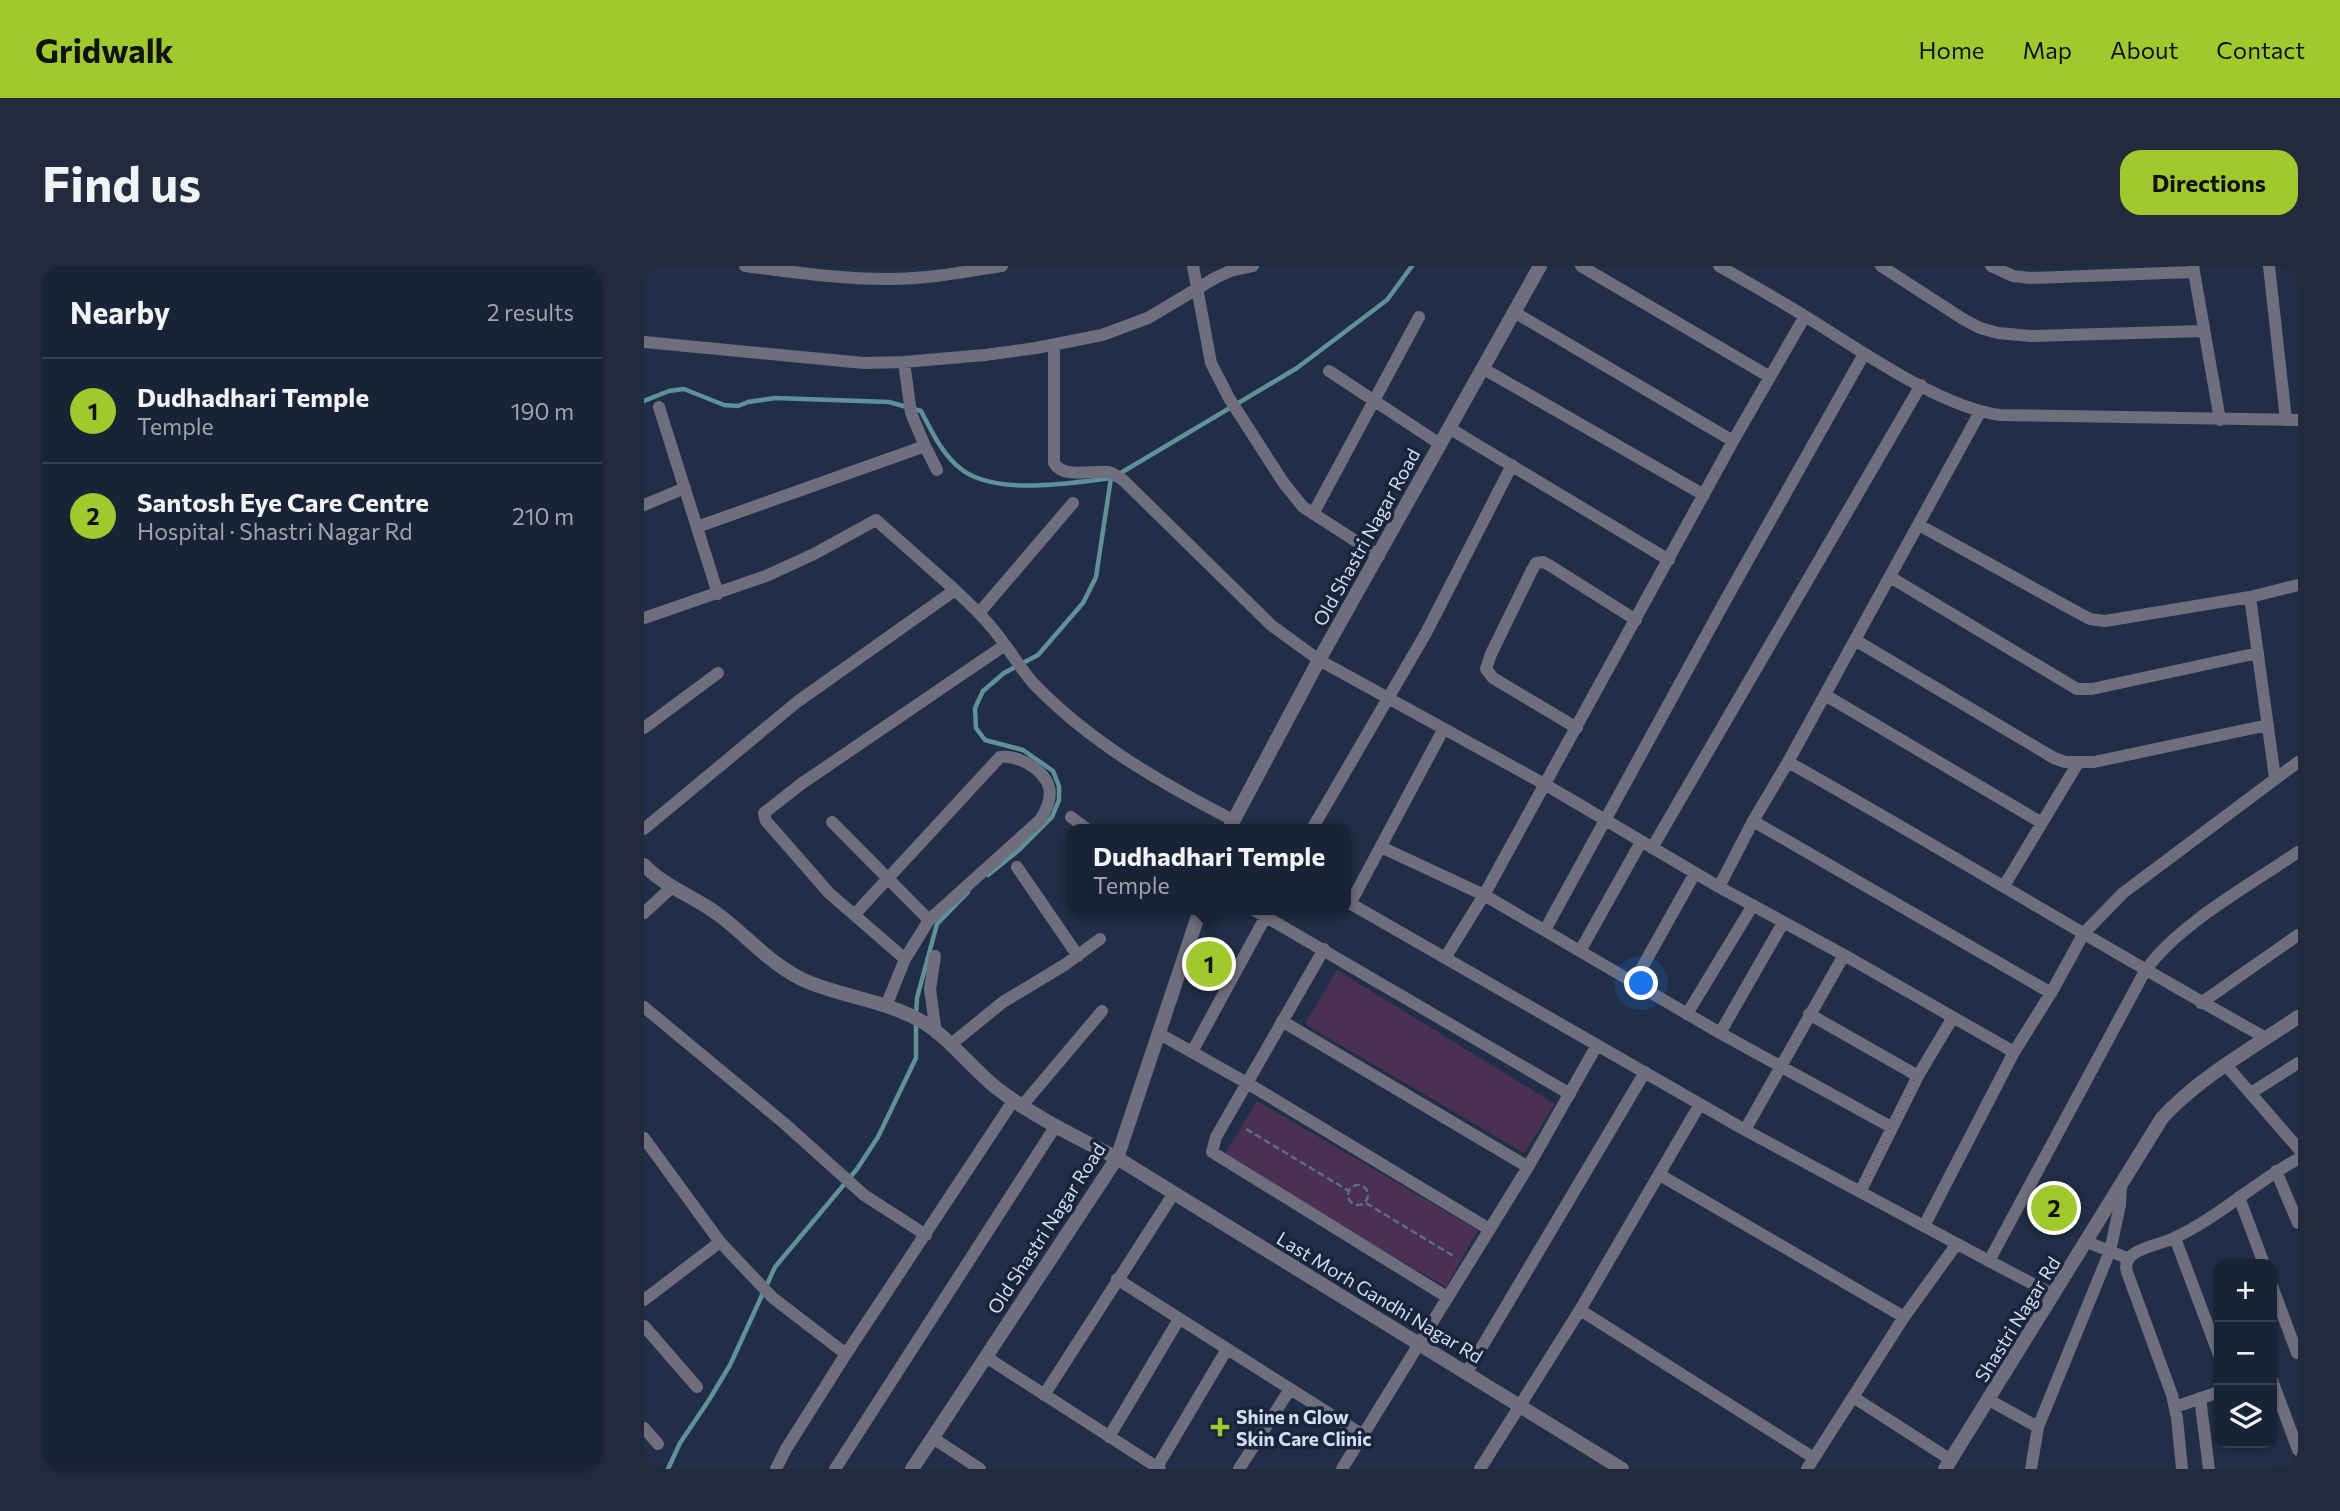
<!DOCTYPE html>
<html lang="en">
<head>
<meta charset="utf-8">
<style>
  :root { --surface:#182335; --page:#212b3d; --text:#f1f3f6; --muted:#9fa4ad; --line:#364050; --accent:#a0c92c }
  body { margin:0; font-family:Commissioner,sans-serif; background:var(--page); color:var(--text) }
  .controls { position:absolute; right:21px; bottom:21px; display:grid; overflow:hidden; border-radius:14px; box-shadow:0 2px 5px #0004 }
  .controls button { width:63px; height:63px; display:grid; place-items:center; padding:0; border:0; border-bottom:2px solid var(--line); background:var(--surface); color:var(--text); font:35px sans-serif }
  .you { position:absolute; left:998px; top:718px; width:24px; height:24px; margin:-18px; border:5px solid #fff; border-radius:50%; background:#1a73e8; box-shadow:0 0 0 10px #1a73e833 }
  .badge { display:grid; place-items:center; width:46px; height:46px; border-radius:50%; background:var(--accent); color:#111; font-size:23px; font-weight:700 }
  .pin { position:absolute; translate:-50% -50%; border:4px solid #fff; box-shadow:0 2px 7px #0006 }
  .popup { position:absolute; left:423px; top:558px; width:284px; height:91px; box-sizing:border-box; display:grid; place-content:center; border-radius:14px; background:var(--surface); filter:drop-shadow(0 2px 5px #0005); font-size:23px; white-space:nowrap; color:var(--muted) }
  .popup b { font-size:26px; color:var(--text) }
  .popup::after { content:''; position:absolute; left:50%; top:100%; margin-left:-14px; border:14px solid transparent; border-top-color:var(--surface) }
  .list { margin:0; padding:0; list-style:none }
  h2 { display:flex; justify-content:space-between; align-items:center; height:91px; margin:0; padding:0 28px; font-size:30px }
  h2 small { font-size:23px; font-weight:400; color:var(--muted) }
  .list li { display:grid; grid-template-columns:46px 1fr auto; gap:21px; align-items:center; box-sizing:border-box; height:105px; padding:0 28px; border-top:2px solid var(--line) }
  .list b { display:block; font-size:26px; white-space:nowrap }
  .list p { margin:0; font-size:23px; white-space:nowrap; color:var(--muted) }
  .list em { font-size:23px; font-style:normal; color:var(--muted) }
  .icon { flex:none; width:38px; height:38px; fill:none; stroke:currentColor; stroke-width:2; stroke-linecap:round; stroke-linejoin:round }
  .map { position:relative; flex:none; width:1654px; height:1203px; overflow:hidden; border-radius:21px }
  header { display:flex; align-items:center; gap:42px; box-sizing:border-box; height:98px; padding:0 35px; background:var(--accent); color:#111 }
  header strong { font-size:33px }
  nav { display:flex; gap:38px; margin-inline-start:auto; font-size:24px }
  .intro { display:flex; align-items:center; justify-content:space-between; box-sizing:border-box; height:168px; padding:0 42px }
  h1 { margin:0; font-size:49px }
  .button { padding:18px 32px; border-radius:21px; background:var(--accent); color:#111; font-size:24px; font-weight:700 }
  main { display:flex; gap:42px; padding:0 42px }
  aside { flex:1; background:var(--surface); border-radius:21px; box-shadow:0 2px 5px #0004 }
  .map>svg:first-child { display:block }
  .green { fill:#493054 }
  .lines { fill:none; stroke-linecap:round; stroke-linejoin:round }
  .stream { stroke:#60909a; stroke-width:4.5 }
  .path { stroke:#5e6c81; stroke-width:2.5; stroke-dasharray:7 3.5; stroke-linecap:butt }
  .minor { stroke:#6f6e7c; stroke-width:12 }
  .tertiary { stroke:#6f6e7c; stroke-width:14 }
  .poi-dot { fill:#a0c92c; stroke:#16253c; stroke-width:2.5 }
  .labels { text-anchor:middle; dominant-baseline:central; stroke-width:7; stroke-linejoin:round; paint-order:stroke }
  .street-label { font-size:19px; fill:#d3dded; stroke:#16253c }
  .poi-label { font-size:19px; font-weight:bold; fill:#d3dded; stroke:#16253c; text-anchor:start }
</style>
</head>
<body>
<header>
<strong>Gridwalk</strong>
<nav><a>Home</a><a>Map</a><a>About</a><a>Contact</a></nav>
</header>
<div class="intro"><h1>Find us</h1><a class="button">Directions</a></div>
<main>
<aside>
<h2>Nearby<small>2 results</small></h2>
<ul class="list">
<li><span class="badge">1</span><div><b>Dudhadhari Temple</b><p>Temple</p></div><em>190 m</em></li>
<li><span class="badge">2</span><div><b>Santosh Eye Care Centre</b><p>Hospital · Shastri Nagar Rd</p></div><em>210 m</em></li>
</ul>
</aside>
<div class="map">
<svg width="1654" height="1203" viewBox="0 0 1654 1203">
  <rect width="100%" height="100%" fill="#202f47"/>
  <!-- green -->
  <path class="green" d="M693,704l218,134 -31,49 -219,-129z
    M613,835l221,129 -32,57 -223,-130z"/>
  <g class="lines">
    <!-- stream -->
    <path class="stream" d="M0,135l25,-10 15,-2 40,16 14,1 10,-4 27,-4 114,4 32,9c11,21 21,43 40,58 34,27 110,14 151,9
      M475,208l178,-106 90,-68 25,-34
      M344,609l31,-25 33,-33 7,-17v-14l-6,-15 -30,-21 -38,-10 -9,-12 -1,-20 8,-17 21,-18 34,-18 45,-52 13,-26 15,-99
      M272,749l1,-17 20,-74 31,-32
      M24,1203l12,-26 29,-43 21,-35 45,-98 82,-98 21,-32 38,-79v-34"/>
    <!-- path -->
    <path class="path" d="M602,863l103,62
      M704 929a10 10 0 1 1 20 0a10 10 0 1 1-20 0Z
      M722,937l89,54"/>
    <!-- minor -->
    <path class="minor" d="M101,0c47,6 96,13 144,13 38,0 76,-7 113,-13
      M549,0l18,97 18,35 54,84 20,25 76,49
      M937,0l189,111
      M1075,0c30,17 60,34 89,52 52,32 132,89 192,97l298,5
      M1237,0l82,53 17,9 18,5 33,3 172,-5
      M1347,0l22,10 17,2 164,-6
      M1549,0l27,154
      M1625,0l17,154
      M870,46l219,129 72,-125
      M0,76l220,21 40,-1 81,-7 51,-7 66,-13 46,-17 67,-40 15,-7 23,-5
      M410,79v118c9,16 38,7 54,9 6,1 10,5 15,8l148,145 48,35 227,125 173,102 125,68 170,97
      M838,102l222,127
      M685,105l111,73
      M15,141l59,187
      M1336,146l-192,350c161,90 317,187 478,276
      M805,162l220,132
      M281,180l12,24
      M0,239l41,-17
      M669,248l106,-197
      M1275,259l156,86 15,8 15,2 145,-24 48,-12
      M53,261l228,-81 -14,-33 -7,-51
      M1246,311l187,112h15l166,-36
      M311,324c18,17 36,34 50,55 10,13 18,27 29,39 57,59 127,99 199,136
      M1606,331l25,181
      M335,347l94,-110
      M0,352l122,-42 48,-22 62,-34 79,70 -158,112 -153,127
      M1211,374l199,118 11,4h29l174,-37
      M1181,429l217,128
      M0,462l74,-55
      M933,462l-84,-50 -7,-9 5,-15 41,-84 4,-7 7,-1 6,3 87,55
      M427,551l16,12
      M1109,555l298,172
      M188,556l97,98
      M668,563l114,-196 86,-168
      M737,581l103,48 249,-454
      M1008,582l269,-463
      M373,601l61,89
      M1360,620l74,-123
      M1075,621l34,-66 35,-59
      M702,635l399,229 244,131 156,-290c33,-47 105,-86 153,-119
      M706,638l93,-174
      M610,644l316,184
      M0,647l28,-26
      M211,648l145,-157c11,-1 18,1 27,6 26,15 29,33 13,57l-111,100 -24,39 -19,47
      M1139,657l-63,110 171,94
      M901,664l180,-329 139,-247
      M680,683l-108,188 -4,15 235,145
      M936,685l61,-109
      M291,690l-5,33 6,44
      M801,692l39,-63 236,138
      M261,693l-76,-66 -63,-72 -2,-8 37,-29 204,-139
      M990,716l61,-109
      M1557,737l97,-68
      M0,741l141,117 79,71 62,40
      M1043,748l66,-109
      M1165,748l109,62
      M638,755l246,146
      M514,767l89,50 242,146
      M306,779l53,-43 63,-38 34,-25
      M548,786l74,-136
      M1581,798l73,84
      M1607,827l47,-30
      M377,841l81,-96
      M1101,864l99,-175
      M0,872l76,104 -76,58
      M1632,905l22,52
      M1016,909l244,142
      M1216,926l58,-116 35,-59
      M1595,931l25,67
      M1280,960l90,-174 37,-59 33,-60 39,-40 175,-131
      M1531,972l44,117
      M76,976l53,56 73,56
      M1443,976l40,16
      M1345,995l65,34
      M473,1013l246,156
      M1628,1020l25,67
      M936,1044l234,148
      M0,1060l53,61
      M342,1091l174,112
      M823,1106l178,-300
      M1628,1114l26,70
      M400,1129l130,-202
      M1209,1131l98,63
      M1556,1132l9,71
      M1345,1134l49,27
      M1531,1141l44,-15
      M0,1162l14,16
      M465,1171l70,-118
      M289,1172l47,31
      M513,1201l70,-118
      M132,1203l10,-20 60,-95 167,-253
      M191,1203l220,-342
      M595,1203l51,-80
      M698,1203l186,-302 69,-122
      M836,1203l100,-159 120,-206
      M1163,1203l97,-152 52,-72
      M1387,1203l7,-42 72,-176 10,-46 1,-21
      M1538,1203l-5,-51 -5,-23 -45,-123c-7,-23 31,-26 47,-34 44,-20 81,-56 124,-79"/>
    <!-- tertiary -->
    <path class="tertiary" d="M585,563l90,-169 221,-394
      M0,599c21,22 51,32 75,50 28,21 55,53 89,67 37,15 78,19 115,40 26,16 47,44 71,64 38,30 80,50 123,72l505,311
      M268,1203l205,-311 83,-248
      M1301,1203l217,-351c39,-42 89,-69 136,-101"/>
  </g>
  <!-- markers -->
  <path class="poi-dot" d="M572.5 1150.5h7v7h7v7h-7v7h-7v-7h-7v-7h7z"/>
  <g class="labels">
    <!-- street labels -->
    <g class="street-label">
      <text transform="translate(722 271) rotate(-61)">Old Shastri Nagar Road</text>
      <text transform="translate(402 962) rotate(-57)">Old Shastri Nagar Road</text>
      <text transform="translate(736 1031) rotate(31)">Last Morh Gandhi Nagar Rd</text>
      <text transform="translate(1373 1053) rotate(-58)">Shastri Nagar Rd</text>
    </g>
    <!-- poi labels -->
    <g class="poi-label">
      <text x="592" y="1150">Shine n Glow<tspan x="592" dy="22">Skin Care Clinic</tspan></text>
    </g>
  </g>
</svg>
<div class="controls">
<button>+</button>
<button>−</button>
<button><svg class="icon" aria-label="layers" viewBox="0 0 24 24"><path d="M12 4l9 5-9 5-9-5zM3 14l9 5 9-5"/></svg></button>
</div>
<div class="you"></div>
<div class="pin badge" style="left:565px;top:698px">1</div>
<div class="popup"><b>Dudhadhari Temple</b>Temple</div>
<div class="pin badge" style="left:1410px;top:942px">2</div>
</div>
</main>
</body>
</html>
